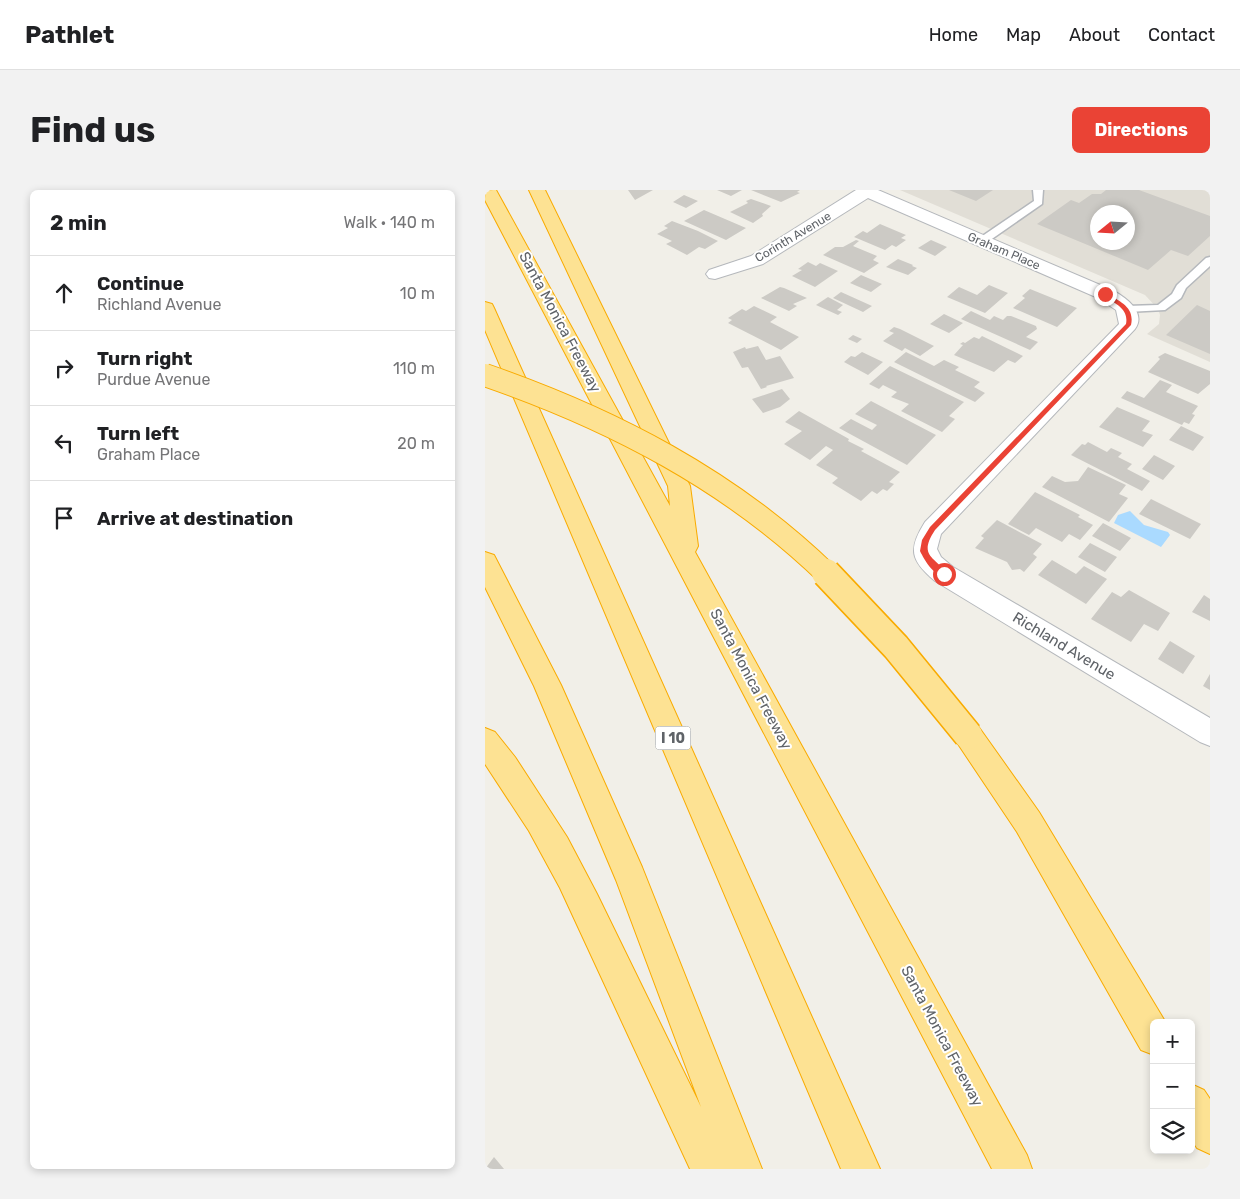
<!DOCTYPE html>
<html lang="en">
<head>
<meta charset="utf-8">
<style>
  :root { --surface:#fff; --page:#f2f2f2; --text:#202124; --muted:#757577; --line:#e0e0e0; --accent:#ea4335 }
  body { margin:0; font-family:Rubik,sans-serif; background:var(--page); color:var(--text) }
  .controls { position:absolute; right:15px; bottom:15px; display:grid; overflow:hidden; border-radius:8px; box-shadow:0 2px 8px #0003 }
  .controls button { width:45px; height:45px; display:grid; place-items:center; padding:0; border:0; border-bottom:1px solid var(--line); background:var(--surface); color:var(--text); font:25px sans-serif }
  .compass { position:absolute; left:605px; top:15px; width:45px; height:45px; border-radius:50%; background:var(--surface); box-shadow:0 2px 8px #0003; rotate:252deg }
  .stop { position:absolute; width:15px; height:15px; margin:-11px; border:4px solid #ea4335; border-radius:50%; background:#fff }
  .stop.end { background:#ea4335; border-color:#fff; box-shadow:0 1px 5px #0008 }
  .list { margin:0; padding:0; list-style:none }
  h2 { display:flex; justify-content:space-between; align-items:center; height:65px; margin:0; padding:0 20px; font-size:21px }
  h2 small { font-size:16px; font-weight:400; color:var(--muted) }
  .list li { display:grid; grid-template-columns:32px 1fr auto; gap:15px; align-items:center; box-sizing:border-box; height:75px; padding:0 20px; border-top:1px solid var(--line) }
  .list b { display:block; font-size:19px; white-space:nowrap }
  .list p { margin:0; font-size:16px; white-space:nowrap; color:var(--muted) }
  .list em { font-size:16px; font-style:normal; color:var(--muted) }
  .icon { flex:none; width:28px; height:28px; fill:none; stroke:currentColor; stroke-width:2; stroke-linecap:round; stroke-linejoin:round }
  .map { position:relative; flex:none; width:725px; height:979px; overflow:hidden; border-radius:8px }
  header { display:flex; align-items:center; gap:30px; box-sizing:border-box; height:70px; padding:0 25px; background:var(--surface); border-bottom:1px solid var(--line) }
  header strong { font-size:24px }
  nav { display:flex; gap:28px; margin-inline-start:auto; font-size:18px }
  .intro { display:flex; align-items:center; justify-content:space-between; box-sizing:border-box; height:120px; padding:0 30px }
  h1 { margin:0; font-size:35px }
  .button { padding:12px 22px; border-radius:8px; background:var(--accent); color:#fff; font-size:18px; font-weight:700 }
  main { display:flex; gap:30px; padding:0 30px }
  aside { flex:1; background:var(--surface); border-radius:8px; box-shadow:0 2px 8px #0003 }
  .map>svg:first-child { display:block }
  .education { fill:#e1ded6; fill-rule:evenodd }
  .water { fill:#aadaff }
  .building { fill:#cccac5; fill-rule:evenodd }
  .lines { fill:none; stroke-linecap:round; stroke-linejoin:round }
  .lane-casing { stroke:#b5b8bc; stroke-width:3 }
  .street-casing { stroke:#b5b8bc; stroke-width:2 }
  .highway-casing { stroke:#f9ab00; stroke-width:2 }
  .lane { fill:#fff; fill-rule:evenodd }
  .street { fill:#fff; fill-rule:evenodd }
  .highway { fill:#fde293; fill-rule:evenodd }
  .highway-bridge-far1-casing { stroke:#f9ab00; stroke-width:24; stroke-linecap:butt }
  .highway-bridge-casing { stroke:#f9ab00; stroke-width:31; stroke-linecap:butt }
  .highway-bridge-far1 { stroke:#fde293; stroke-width:22 }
  .highway-bridge { stroke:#fde293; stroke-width:28 }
  .route { fill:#ea4335 }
  .labels { text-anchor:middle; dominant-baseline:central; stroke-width:4; stroke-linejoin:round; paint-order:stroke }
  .far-street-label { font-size:12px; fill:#5f6368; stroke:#fff }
  .shield { fill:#fff; stroke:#8f9295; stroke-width:1 }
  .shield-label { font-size:14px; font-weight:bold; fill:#5f6368 }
  .street-label { font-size:15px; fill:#5f6368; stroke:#fff }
</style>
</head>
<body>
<header>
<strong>Pathlet</strong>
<nav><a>Home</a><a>Map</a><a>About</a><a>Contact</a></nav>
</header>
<div class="intro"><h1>Find us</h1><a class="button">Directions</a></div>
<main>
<aside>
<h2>2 min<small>Walk · 140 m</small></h2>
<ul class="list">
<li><svg class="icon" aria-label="ahead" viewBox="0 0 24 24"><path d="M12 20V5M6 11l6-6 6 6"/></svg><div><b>Continue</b><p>Richland Avenue</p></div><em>10 m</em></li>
<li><svg class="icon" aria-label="right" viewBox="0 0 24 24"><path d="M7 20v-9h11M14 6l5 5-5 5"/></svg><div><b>Turn right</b><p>Purdue Avenue</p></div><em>110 m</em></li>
<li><svg class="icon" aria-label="left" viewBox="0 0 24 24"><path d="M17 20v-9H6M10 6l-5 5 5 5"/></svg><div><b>Turn left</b><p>Graham Place</p></div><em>20 m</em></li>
<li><svg class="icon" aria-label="arrive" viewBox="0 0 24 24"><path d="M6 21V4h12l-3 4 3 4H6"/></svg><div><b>Arrive at destination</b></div></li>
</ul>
</aside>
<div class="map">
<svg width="725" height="979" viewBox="0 0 725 979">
  <rect width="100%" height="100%" fill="#f1efe8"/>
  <!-- education -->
  <path class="education" d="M415,0h310v172l-63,-28 12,-10 1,-9 -2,-6 -13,-14zM612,22h30v30h-30z"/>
  <!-- water -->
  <path class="water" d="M645,321l14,14 24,7 2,3 -9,12 -47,-24 4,-8z"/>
  <!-- building -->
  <path class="building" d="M143,0h25l-18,10z
    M232,0h25l-11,6z
    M266,0h49l-3,2 3,1 -19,9z
    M464,0h44l-17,11z
    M621,0h33l71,26v20l-22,20 -17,-6 -23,20 -111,-46 34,-24 8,3 13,-9h9zM612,22h30v30h-30z
    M199,5l14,6 -12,7 -13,-6z
    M266,9l20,7 -9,8 1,2 -10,7 -23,-11 18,-9 -2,-2z
    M219,20l42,18 -20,12 -42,-19z
    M187,31l26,10 20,10 -13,8 -6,-2 -12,8 -21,-11 6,-3 -15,-7 11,-6 -4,-2z
    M395,34l26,11 -5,3 5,2 -10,7 -4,-2 -7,5 -31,-13 9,-6 4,2z
    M371,50l3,1 -6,5 24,10 -4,4 6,3 -15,10 -41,-18 12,-8h8z
    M446,50l16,7 -12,9 -17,-8z
    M413,69l15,6 -1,1 5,2 -9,7 -22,-8z
    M323,72l8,4 4,-3 18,8 -23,16 -23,-11 10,-6 -4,-1z
    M376,85l21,9 -11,8 -21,-9z
    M504,95l19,8 -23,20 -38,-16 12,-10 18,8z
    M295,97l4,1 23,10 -14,6 4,2 -8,5 -28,-13z
    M545,99l47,19 -20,19 -44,-19 12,-10 -3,-2z
    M356,102l31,14 -9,6 -30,-14z
    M343,107l15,8 -6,5 5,2 -4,3 -22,-10z
    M712,115l13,6v43l-44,-19z
    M269,116l23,11 -7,5 29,15 -18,13 -53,-27 4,-3 -4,-2 14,-9 4,2z
    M486,121l19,9 4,-4 9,4 4,-4h4l25,10 1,3 -11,8 12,5 -8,8 -69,-31z
    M459,124l19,9 -14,10 -19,-9z
    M409,137l6,2 34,17 -14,10 -15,-8 -3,3 -19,-10 11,-8 -5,-2z
    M368,145l9,4 -5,4 -9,-4z
    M497,146l41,20 -8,7 -7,-3 -14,12 -40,-17 9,-10 -3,-1 3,-2 2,1 9,-6 5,2z
    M273,156l8,14 14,-4 14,22 -28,8 1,1 -6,2 -13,-22 -6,1 -9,-16 12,-5 1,2z
    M377,162l21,10 -15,13 -24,-13 7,-6 4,1z
    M421,162l28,14 10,-6 15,7 -4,3 25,12 -6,5 11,6 -10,9 -81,-40z
    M680,163l45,18v13l-12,10 -50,-22 12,-13 -2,-2z
    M405,176l74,36 -15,14 6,3 -13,13 -41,-21 8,-7 -18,-7 6,-5 -14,-7 -4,4 -10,-5z
    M675,190l12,5 -6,7 32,14 -6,8 3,1 -6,9 -5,-2 -2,3 -61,-27 6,-7 17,7z
    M297,199l8,10 -10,8 -17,6 -11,-14z
    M386,211l65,34 -29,30 -68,-37 12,-9 21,11 5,-5 -22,-11z
    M632,217l33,14 -8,10 11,4 -10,12 -44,-20z
    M314,221l50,28 -1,2 16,8 -3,2 39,21 -11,10 5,2 -7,7 -4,-2 -6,5 -5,-3 -11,10 -29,-18 6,-5 -22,-13 17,-15 -7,-4 -16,14 -26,-16 18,-13 -17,-9z
    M696,236l23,11 -11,14 -24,-11z
    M603,252l19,10 4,-4 11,5 -4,4 14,7 -5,5 23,12 -8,10 -71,-36 11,-11 3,1z
    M669,265l21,11 -12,14 -21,-11z
    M603,277l38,18 -7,9 9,4 -19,24 -67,-35 10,-11 13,6 13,-1z
    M550,302l45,23 -2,2 15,8 -13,15 -11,-6 -7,8 -26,-14 -7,7 -21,-11z
    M666,309l50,25 -11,15 -51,-25z
    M512,330l45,24 -9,10 4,3 -13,15 -4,-3 -8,1 -5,-8 -32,-14 9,-10 -3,-2z
    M618,333l28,15 -11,13 -28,-15z
    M605,353l27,14 -12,15 -27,-15z
    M567,370l24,14 8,-8 23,13 -21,25 -48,-29z
    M644,400l41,23 -12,18 -14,-7 -13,18 -40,-23 21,-27 9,5z
    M719,405l6,4v22l-18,-9z
    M685,451l25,15 -12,18 -25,-15z
    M725,484v16l-7,-4z
    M9,967l10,12h-19z"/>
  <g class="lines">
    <!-- lane casing -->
    <g class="lane-casing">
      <path id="lane" d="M548,0h10l-1,14 -56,39h-8v-4l56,-38z
        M725,67v9l-24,22 -5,10 -16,12 -38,2 -6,-3 6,-3 31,-1 14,-11 5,-9 29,-27z"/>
    </g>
    <!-- street casing -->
    <g class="street-casing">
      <path id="street" d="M371,0h22l234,100c13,7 35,22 23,39l-194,205 -4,15 4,8 12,10 257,151v28l-10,-4 -265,-161c-25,-21 -27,-32 -10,-59l194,-198 -3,-14 -18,-12 -230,-100 -105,66 -48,15 -6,-1 -3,-4 3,-4 42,-14z"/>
    </g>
    <!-- highway casing -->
    <g class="highway-casing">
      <path id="highway" d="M0,0h11l174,316 -2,-20 -139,-296h16l145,296 8,60 -3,6 332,603 5,14h-40l-507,-969z
        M0,112l7,2 2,4 386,861h-39l-356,-839z
        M0,362l9,3 67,130 81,182 120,302h-72l-130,-281 -31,-57 -44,-67v-36l10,4 20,25 52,80 30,57 104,213 -85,-227 -82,-194 -49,-99z
        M483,532l10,4 61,86 127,211h-12v32l-13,-5 -124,-218 -59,-88 -4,-9 4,-9z
        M706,894l13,6 6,9v55l-13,-6 -6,-9z"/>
    </g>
    <!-- lane -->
    <use href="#lane" class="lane"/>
    <!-- street -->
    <use href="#street" class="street"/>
    <!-- highway -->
    <use href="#highway" class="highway"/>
    <!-- highway-bridge-far1 casing -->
    <g class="highway-bridge-far1-casing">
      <path id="highway-bridge-far1" d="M0,185c127,44 245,105 342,199"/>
    </g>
    <!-- highway-bridge casing -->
    <g class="highway-bridge-casing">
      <path id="highway-bridge" d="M341,383l70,74 72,88"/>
    </g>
    <!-- highway-bridge-far1 -->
    <use href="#highway-bridge-far1" class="highway-bridge-far1"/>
    <!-- highway-bridge -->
    <use href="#highway-bridge" class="highway-bridge"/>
  </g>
  <!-- route -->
  <path class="route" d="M618,103h4c13,9 28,14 24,32l-196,205c-17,26 -1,26 13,44l-1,2c-13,1 -22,-15 -27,-25l2,-11 8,-13 196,-203c3,-15 -11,-21 -23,-28z"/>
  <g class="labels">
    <!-- far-street labels -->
    <g class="far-street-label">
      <text transform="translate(308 47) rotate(-31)">Corinth Avenue</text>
      <text transform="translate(519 61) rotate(23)">Graham Place</text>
    </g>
    <!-- shield labels -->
    <rect class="shield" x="170.5" y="536.5" width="35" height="23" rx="4"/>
    <g class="shield-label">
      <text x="188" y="548">I 10</text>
    </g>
    <!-- street labels -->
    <g class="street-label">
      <text transform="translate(75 132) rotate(62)">Santa Monica Freeway</text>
      <text transform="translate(579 456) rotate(31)">Richland Avenue</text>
      <text transform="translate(266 489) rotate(62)">Santa Monica Freeway</text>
      <text transform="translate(457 846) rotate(62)">Santa Monica Freeway</text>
    </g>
  </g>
</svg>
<div class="controls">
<button>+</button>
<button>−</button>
<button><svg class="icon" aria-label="layers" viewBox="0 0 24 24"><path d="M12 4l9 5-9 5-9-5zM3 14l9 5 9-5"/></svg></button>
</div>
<svg class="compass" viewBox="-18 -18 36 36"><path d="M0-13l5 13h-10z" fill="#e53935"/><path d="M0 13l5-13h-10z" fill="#757577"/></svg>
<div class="stop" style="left:459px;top:384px"></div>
<div class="stop end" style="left:620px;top:104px"></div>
</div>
</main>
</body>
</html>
